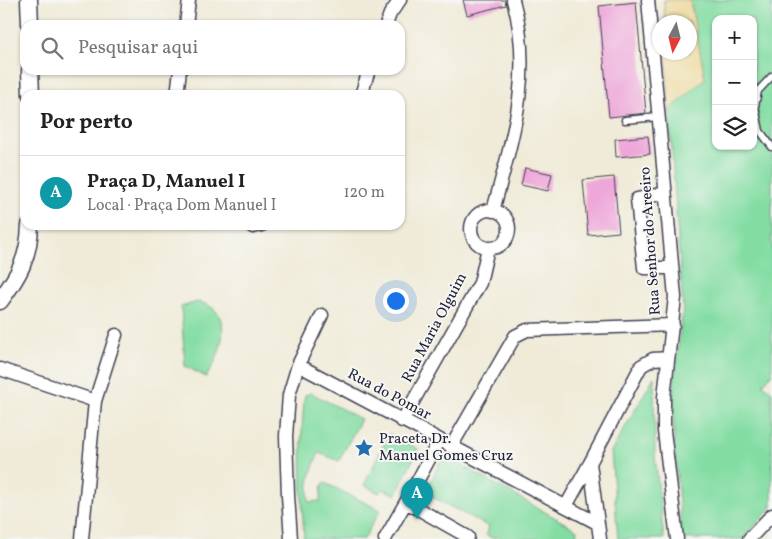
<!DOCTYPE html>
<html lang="pt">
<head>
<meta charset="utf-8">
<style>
  :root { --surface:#fff; --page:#f6f6f6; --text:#222; --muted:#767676; --line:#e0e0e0; --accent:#ea580c }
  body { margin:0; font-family:Vollkorn,serif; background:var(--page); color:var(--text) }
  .controls { position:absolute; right:15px; top:15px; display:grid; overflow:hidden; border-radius:10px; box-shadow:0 1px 4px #0004 }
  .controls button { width:45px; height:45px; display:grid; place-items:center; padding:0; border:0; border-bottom:1px solid var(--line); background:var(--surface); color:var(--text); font:25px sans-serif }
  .compass { position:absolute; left:652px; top:15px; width:45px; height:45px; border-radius:50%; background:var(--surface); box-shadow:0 1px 4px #0004; rotate:187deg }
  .you { position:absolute; left:395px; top:300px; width:18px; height:18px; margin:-12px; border:4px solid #fff; border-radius:50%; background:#1a73e8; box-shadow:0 0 0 8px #1a73e833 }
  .badge { display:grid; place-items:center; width:32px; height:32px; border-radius:50%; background:var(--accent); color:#fff; font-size:16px; font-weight:700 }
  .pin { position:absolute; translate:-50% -41px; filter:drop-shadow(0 1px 2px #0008) }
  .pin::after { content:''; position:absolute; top:26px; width:18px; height:15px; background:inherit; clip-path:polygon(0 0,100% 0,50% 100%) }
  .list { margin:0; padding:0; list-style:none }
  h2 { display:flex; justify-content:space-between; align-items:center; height:65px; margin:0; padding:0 20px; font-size:21px }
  h2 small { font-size:16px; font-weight:400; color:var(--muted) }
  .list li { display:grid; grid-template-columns:32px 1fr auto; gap:15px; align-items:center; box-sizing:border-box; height:75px; padding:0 20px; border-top:1px solid var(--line) }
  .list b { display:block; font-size:19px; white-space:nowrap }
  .list p { margin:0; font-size:16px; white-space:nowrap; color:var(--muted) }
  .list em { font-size:16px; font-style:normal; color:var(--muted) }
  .icon { flex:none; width:28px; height:28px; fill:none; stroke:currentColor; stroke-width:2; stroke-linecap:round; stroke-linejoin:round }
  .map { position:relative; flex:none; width:772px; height:539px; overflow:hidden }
  .search { position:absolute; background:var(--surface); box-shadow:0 1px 4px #0004; left:20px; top:20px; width:385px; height:55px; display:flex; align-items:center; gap:12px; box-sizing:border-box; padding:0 18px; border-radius:15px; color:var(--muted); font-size:19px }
  .panel { position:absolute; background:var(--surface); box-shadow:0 1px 4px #0004; left:20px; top:90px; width:385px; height:140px; border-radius:15px }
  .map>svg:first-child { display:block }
  .green { fill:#83dda3; stroke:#52806f; fill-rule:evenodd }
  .sand { fill:#eeda9e; stroke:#887e6c }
  .building { fill:#eea7d9 }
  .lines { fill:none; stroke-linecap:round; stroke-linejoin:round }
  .service-casing { stroke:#414053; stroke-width:9 }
  .minor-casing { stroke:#414053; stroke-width:15 }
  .tertiary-casing { stroke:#414053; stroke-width:19 }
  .service { stroke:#fff; stroke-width:6 }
  .minor { stroke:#fff; stroke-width:12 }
  .tertiary { stroke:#fff; stroke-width:16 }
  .labels { text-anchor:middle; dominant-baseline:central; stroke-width:4; stroke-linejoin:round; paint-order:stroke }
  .street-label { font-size:15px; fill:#22223b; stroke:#f6f6f2 }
  .poi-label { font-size:15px; fill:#22223b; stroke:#f6f6f2; text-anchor:start }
</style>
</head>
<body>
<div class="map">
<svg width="772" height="539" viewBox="0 0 772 539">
  <rect width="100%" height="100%" fill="#f6f6f2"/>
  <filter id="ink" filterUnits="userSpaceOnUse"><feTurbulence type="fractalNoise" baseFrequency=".02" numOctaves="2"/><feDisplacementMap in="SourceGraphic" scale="10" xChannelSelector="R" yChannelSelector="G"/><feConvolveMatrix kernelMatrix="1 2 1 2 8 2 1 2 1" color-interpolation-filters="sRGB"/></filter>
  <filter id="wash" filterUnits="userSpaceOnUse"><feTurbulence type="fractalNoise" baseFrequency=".0096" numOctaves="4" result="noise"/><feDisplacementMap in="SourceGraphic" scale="20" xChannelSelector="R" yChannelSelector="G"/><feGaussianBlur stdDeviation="1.12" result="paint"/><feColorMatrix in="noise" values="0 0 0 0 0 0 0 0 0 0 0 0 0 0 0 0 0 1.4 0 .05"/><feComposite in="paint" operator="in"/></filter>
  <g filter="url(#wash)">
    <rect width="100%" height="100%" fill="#f0ebd8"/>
    <!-- green -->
    <path class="green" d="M690,0h82v374l-9,10 9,8v115l-29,32h-61l-8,-97 -1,-53 10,-81 -14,-197 36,-33zM716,19h37v127h-37z
      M197,302c40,6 25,53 9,75l-21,-11 -4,-59z
      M654,377l1,80 9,82h-46l-7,-87z
      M311,393l50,26 -22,42 -20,-8c-7,14 -13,33 -10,49l11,-1 2,-16 3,-2 55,27 -16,29h-60c-3,-47 -4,-92 0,-139l1,-5z
      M389,434l29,15 -22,46 -13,-6 -4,4 -15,-8z
      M446,458l8,3 123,69 -1,9h-75l-5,-3 -2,3 -8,-4 3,-8 -64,-34 16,-33z"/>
    <!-- sand -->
    <path class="sand" d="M664,0h26l15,78 -36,33 -3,-58 24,-1v-30h-25z"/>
    <g id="blocks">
      <!-- building -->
      <path class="building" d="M463,0h42l1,5 -39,10z
        M636,2l10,111 -37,4 -10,-111z
        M648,136l2,18 -34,3 -1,-18z
        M525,168l27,6 -4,17 -27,-6z
        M614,177l5,55 -31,3 -5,-55z"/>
    </g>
  </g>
  <g filter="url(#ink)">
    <use href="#blocks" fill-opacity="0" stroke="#414053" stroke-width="1"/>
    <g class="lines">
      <!-- service casing -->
      <g class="service-casing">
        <path id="service" d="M772,76l-14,15 -3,15 5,25 12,16
          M625,120l34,-3"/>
      </g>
      <!-- minor casing -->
      <g class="minor-casing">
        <path id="minor" d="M648,0l27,297 -11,100v34l13,108
          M186,25l3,-25
          M386,25l4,-11 10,-14
          M177,95l3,-25
          M361,95l8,-25
          M665,193l-28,6 7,69h28
          M471 229a19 19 0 1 1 38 0a19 19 0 1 1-38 0Z
          M493,211c19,-72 41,-137 20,-211
          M250,225l3,2 9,-2
          M298,365l299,158
          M0,369l95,32
          M402,421l78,-138 8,-35
          M451,447l64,-111 12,-6 146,-5
          M406,502l33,-61
          M566,506l24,-43
          M82,539l13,-138 21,-66
          M291,539l-3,-43 -2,-60 3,-41 9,-30 24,-50
          M385,539l21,-37 62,35 -2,2
          M600,539l-10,-76 51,-97 12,-7 15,-1
          M749,539l23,-24"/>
      </g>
      <!-- tertiary casing -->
      <g class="tertiary-casing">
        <path id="tertiary" d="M29,0l1,25
          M30,70l1,25
          M0,301c19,-26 29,-43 30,-76"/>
      </g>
      <!-- service -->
      <use href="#service" class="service"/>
      <!-- minor -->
      <use href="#minor" class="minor"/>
      <!-- tertiary -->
      <use href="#tertiary" class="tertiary"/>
    </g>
  </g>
  <!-- icons -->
  <defs>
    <g id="sight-bare" transform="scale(1.5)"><path d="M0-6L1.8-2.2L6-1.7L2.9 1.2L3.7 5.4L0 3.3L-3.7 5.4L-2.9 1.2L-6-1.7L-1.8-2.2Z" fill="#1f6fb2" stroke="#f6f6f2" stroke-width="2.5" paint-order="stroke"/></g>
  </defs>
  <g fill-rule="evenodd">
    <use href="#sight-bare" x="364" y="448"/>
  </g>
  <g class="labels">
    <!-- street labels -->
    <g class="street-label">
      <text transform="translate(651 241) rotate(-94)">Rua Senhor do Areeiro</text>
      <text transform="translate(435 328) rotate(-62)">Rua Maria Olguim</text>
      <text transform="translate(389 395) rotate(28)">Rua do Pomar</text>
    </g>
    <!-- poi labels -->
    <g class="poi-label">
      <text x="379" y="439">Praceta Dr.<tspan x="379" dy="17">Manuel Gomes Cruz</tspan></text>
    </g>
  </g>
</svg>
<div class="controls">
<button>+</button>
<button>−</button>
<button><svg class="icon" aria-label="layers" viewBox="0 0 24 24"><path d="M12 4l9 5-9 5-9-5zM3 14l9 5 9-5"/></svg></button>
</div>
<svg class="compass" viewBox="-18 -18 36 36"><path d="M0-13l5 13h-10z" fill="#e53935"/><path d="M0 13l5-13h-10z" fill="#767676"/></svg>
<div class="you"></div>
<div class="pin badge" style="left:417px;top:519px;background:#0f9aa8">A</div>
<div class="search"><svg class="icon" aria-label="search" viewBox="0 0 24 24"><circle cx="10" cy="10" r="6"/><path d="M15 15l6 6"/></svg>Pesquisar aqui</div>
<section class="panel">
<h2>Por perto<small></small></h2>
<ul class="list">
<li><span class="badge" style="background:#0f9aa8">A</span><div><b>Praça D, Manuel I</b><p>Local · Praça Dom Manuel I</p></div><em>120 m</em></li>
</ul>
</section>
</div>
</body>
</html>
